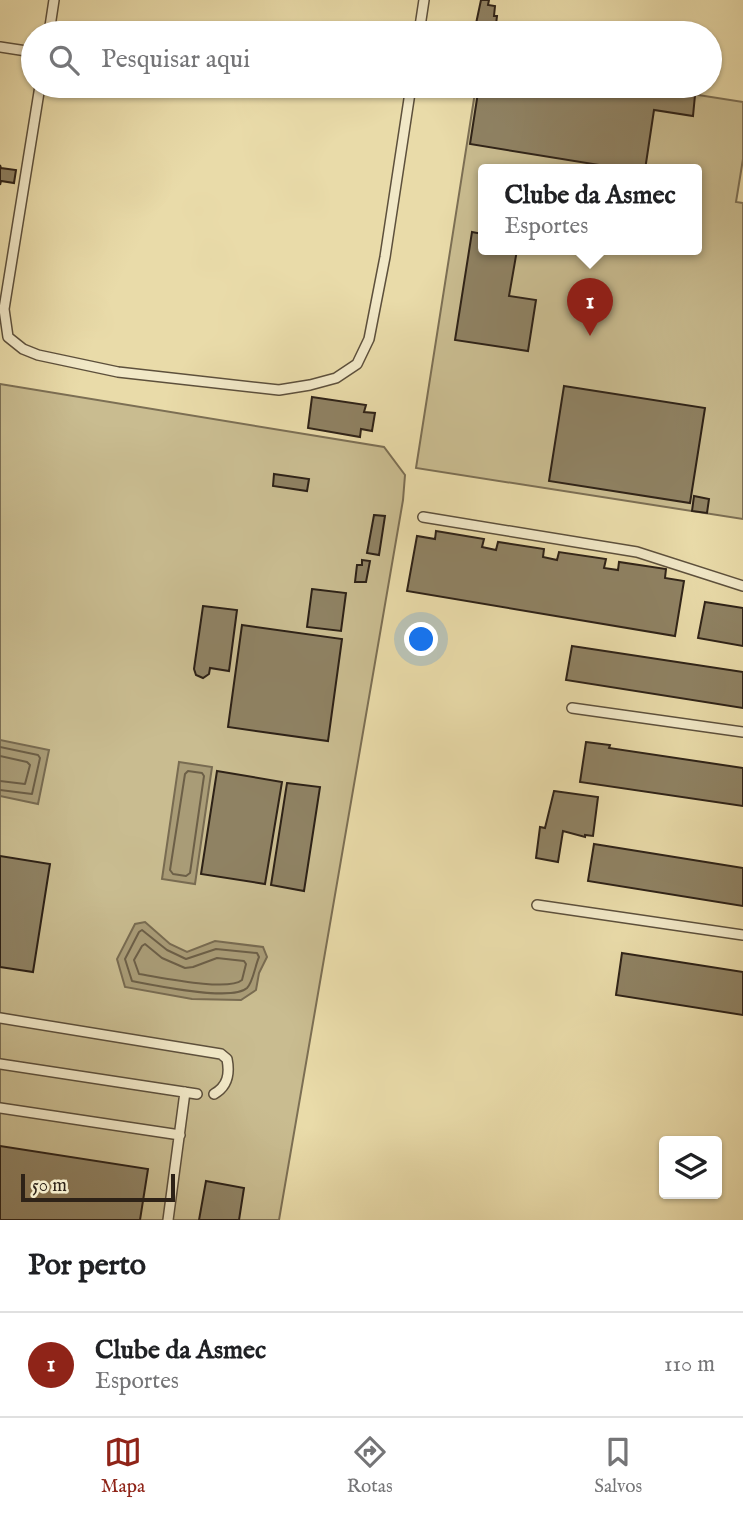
<!DOCTYPE html>
<html lang="pt">
<head>
<meta charset="utf-8">
<style>
  :root { --surface:#fff; --page:#f2f2f2; --text:#202124; --muted:#757577; --line:#e0e0e0; --accent:#8f2418 }
  body { margin:0; font-family:"IM FELL English",serif; background:var(--page); color:var(--text) }
  .controls { position:absolute; right:21px; bottom:21px; display:grid; overflow:hidden; border-radius:7px; box-shadow:0 2px 5px #0004 }
  .controls button { width:63px; height:63px; display:grid; place-items:center; padding:0; border:0; border-bottom:2px solid var(--line); background:var(--surface); color:var(--text); font:35px sans-serif }
  .scale { position:absolute; left:21px; bottom:18px; width:154px; box-sizing:border-box; padding-left:7px; border:4px solid #2e2217; border-top:0; font-size:19px; line-height:24px; white-space:nowrap; color:#2e2217; -webkit-text-stroke:5px #f1e8c7; paint-order:stroke }
  .you { position:absolute; left:422px; top:640px; width:24px; height:24px; margin:-18px; border:5px solid #fff; border-radius:50%; background:#1a73e8; box-shadow:0 0 0 10px #1a73e833 }
  .badge { display:grid; place-items:center; width:46px; height:46px; border-radius:50%; background:var(--accent); color:#fff; font-size:23px; font-weight:700 }
  .pin { position:absolute; translate:-50% -58px; filter:drop-shadow(0 2px 4px #0008) }
  .pin::after { content:''; position:absolute; top:37px; width:24px; height:21px; background:inherit; clip-path:polygon(0 0,100% 0,50% 100%) }
  .popup { position:absolute; left:478px; top:164px; width:224px; height:91px; box-sizing:border-box; display:grid; place-content:center; border-radius:7px; background:var(--surface); filter:drop-shadow(0 2px 5px #0005); font-size:23px; white-space:nowrap; color:var(--muted) }
  .popup b { font-size:26px; color:var(--text) }
  .popup::after { content:''; position:absolute; left:50%; top:100%; margin-left:-14px; border:14px solid transparent; border-top-color:var(--surface) }
  .list { margin:0; padding:0; list-style:none }
  h2 { display:flex; justify-content:space-between; align-items:center; height:91px; margin:0; padding:0 28px; font-size:30px }
  h2 small { font-size:23px; font-weight:400; color:var(--muted) }
  .list li { display:grid; grid-template-columns:46px 1fr auto; gap:21px; align-items:center; box-sizing:border-box; height:105px; padding:0 28px; border-top:2px solid var(--line) }
  .list b { display:block; font-size:26px; white-space:nowrap }
  .list p { margin:0; font-size:23px; white-space:nowrap; color:var(--muted) }
  .list em { font-size:23px; font-style:normal; color:var(--muted) }
  .icon { flex:none; width:38px; height:38px; fill:none; stroke:currentColor; stroke-width:2; stroke-linecap:round; stroke-linejoin:round }
  .map { position:relative; flex:none; width:743px; height:1220px; overflow:hidden }
  .search { position:absolute; background:var(--surface); box-shadow:0 2px 5px #0004; left:21px; right:21px; top:21px; height:77px; display:flex; align-items:center; gap:18px; box-sizing:border-box; padding:0 24px; border-radius:38px; color:var(--muted); font-size:26px }
  .sheet { height:196px; background:var(--surface) }
  nav { display:flex; justify-content:space-around; align-items:center; box-sizing:border-box; height:98px; border-top:2px solid var(--line); background:var(--surface); font-size:19px; color:var(--muted) }
  nav a { display:grid; justify-items:center; gap:4px }
  nav .on { color:var(--accent) }
  .map>svg:first-child { display:block }
  .green { fill:#c9bc90; stroke:#7c6f54; stroke-width:2; fill-rule:evenodd }
  .water { fill:#a99c77; stroke:#786b51; stroke-width:2 }
  .lines { fill:none; stroke-linecap:round; stroke-linejoin:round }
  .shore { stroke:#6c5f47; stroke-width:2 }
  .building { fill:#8f8263; stroke:#2e2217; stroke-width:2 }
  .service-casing { stroke:#5d503c; stroke-width:12 }
  .service { stroke:#f1e8c7; stroke-width:9 }
</style>
</head>
<body>
<div class="map">
<svg width="743" height="1220" viewBox="0 0 743 1220">
  <rect width="100%" height="100%" fill="#e9dba9"/>
  <filter id="stains"><feTurbulence type="fractalNoise" baseFrequency=".00286" numOctaves="4"/><feColorMatrix values="0 0 0 0 .2 0 0 0 0 .09 0 0 0 0 .02 0 0 0 .5 -.17"/></filter>
  <radialGradient id="worn" r=".72"><stop offset=".6" stop-color="#630" stop-opacity="0"/><stop offset="1" stop-color="#630" stop-opacity=".3"/></radialGradient>
  <!-- green -->
  <path class="green" d="M476,86h165l102,16v57l-7,43 7,1v316l-327,-51zM483,170h214v80h-214z
    M0,384l384,63 21,28 -2,25 -124,720h-279z"/>
  <!-- water -->
  <path class="water" d="M0,740l49,10 -11,54 -38,-8z
    M179,762l33,5 -17,117 -33,-5z
    M145,922l25,22 17,8 28,-11 48,6 4,10 -8,16 -3,17 -15,10 -49,-1 -67,-12 -8,-28 18,-35z"/>
  <g class="lines">
    <!-- shore -->
    <path class="shore" d="M0,747l38,8 2,3 -8,36 -32,-4
      M0,756l27,6 3,3 -5,19 -25,-3
      M188,771l14,2 2,3 -14,97 -4,3 -13,-2 -3,-4 15,-96z
      M142,930l25,20 19,9 30,-10 41,4 2,4c-4,9 -6,25 -12,31 -15,14 -94,-3 -115,-7l-7,-22 14,-27z
      M145,944l17,14 23,10 8,-1 24,-9 27,3 2,3 -4,16c-14,12 -83,-3 -103,-6l-5,-14 8,-14z"/>
  </g>
  <!-- building -->
  <path class="building" d="M481,0h8l-1,5 7,1 -1,10h3l-2,17h-21z
    M479,86h151l65,9 -2,21 -39,-6 -9,60h-15l-160,-26z
    M0,165l1,3 15,2 -2,13 -13,-2 -1,4z
    M472,232l11,2v16h34l-8,46 27,4 -8,51 -73,-11z
    M564,386l141,22 -15,95 -141,-22z
    M312,397l54,8 -2,7 11,1 -3,18 -11,-2 -1,8 -52,-9z
    M274,474l35,5 -2,12 -34,-5z
    M694,496l15,3 -2,14 -15,-2z
    M374,515l11,1 -6,39 -12,-2z
    M436,531l48,8 -2,8 14,3 2,-8 46,7 -1,8 14,3 2,-8 47,7 -2,9 14,2 1,-8 47,7 -1,9 19,3 -9,55 -268,-45 10,-55 18,3z
    M362,560l8,1 -4,21h-11l2,-17h5z
    M312,589l34,4 -5,38 -34,-4z
    M705,602l38,6v38l-45,-8z
    M203,606l34,4 -8,61 -19,-3 -1,6 -6,4 -7,-3 -2,-6z
    M242,625l100,14 -14,102 -100,-14z
    M572,646l171,26v36l-177,-28z
    M586,742l24,3 -1,3 134,20v38l-163,-24z
    M217,771l65,11 -17,102 -64,-10z
    M287,783l33,4 -16,104 -33,-6z
    M554,791l44,6 -5,39 -8,-1v2l-22,-6 -5,31 -22,-4 4,-31 5,1z
    M594,844l149,24v38l-155,-25z
    M0,856l50,8 -17,108 -33,-5z
    M622,953l121,19v43l-127,-20z
    M0,1146l148,23 -8,51h-140z
    M206,1181l38,7 -5,32h-40z"/>
  <g class="lines">
    <!-- service casing -->
    <g class="service-casing">
      <path id="service" d="M49,33l5,-33
        M419,33l5,-33
        M0,47l33,5
        M40,86l-36,223 4,28 15,12 15,6 80,17 161,18 31,-5 26,-7 21,-14 12,-25 16,-82 26,-171
        M423,517l214,35 106,34
        M572,708l171,24
        M537,905l206,30
        M0,1018l221,36 6,5c3,15 1,27 -13,35
        M0,1064l197,30
        M0,1108l180,27
        M168,1220l17,-128"/>
    </g>
    <!-- service -->
    <use href="#service" class="service"/>
  </g>
  <rect width="100%" height="100%" filter="url(#stains)"/>
  <rect width="100%" height="100%" fill="url(#worn)"/>
</svg>
<div class="controls">
<button><svg class="icon" aria-label="layers" viewBox="0 0 24 24"><path d="M12 4l9 5-9 5-9-5zM3 14l9 5 9-5"/></svg></button>
</div>
<div class="scale">50 m</div>
<div class="you"></div>
<div class="pin badge" style="left:590px;top:336px">1</div>
<div class="popup"><b>Clube da Asmec</b>Esportes</div>
<div class="search"><svg class="icon" aria-label="search" viewBox="0 0 24 24"><circle cx="10" cy="10" r="6"/><path d="M15 15l6 6"/></svg>Pesquisar aqui</div>
</div>
<section class="sheet">
<h2>Por perto<small></small></h2>
<ul class="list">
<li><span class="badge">1</span><div><b>Clube da Asmec</b><p>Esportes</p></div><em>110 m</em></li>
</ul>
</section>
<nav>
<a class="on"><svg class="icon" aria-label="map" viewBox="0 0 24 24"><path d="M3 6l6-2 6 2 6-2v14l-6 2-6-2-6 2zM9 4v14M15 6v14"/></svg>Mapa</a>
<a><svg class="icon" aria-label="directions" viewBox="0 0 24 24"><path d="M12 3l9 9-9 9-9-9zM9 14v-3h6M13 9l2 2-2 2"/></svg>Rotas</a>
<a><svg class="icon" aria-label="saved" viewBox="0 0 24 24"><path d="M7 4h10v16l-5-4-5 4z"/></svg>Salvos</a>
</nav>
</body>
</html>
